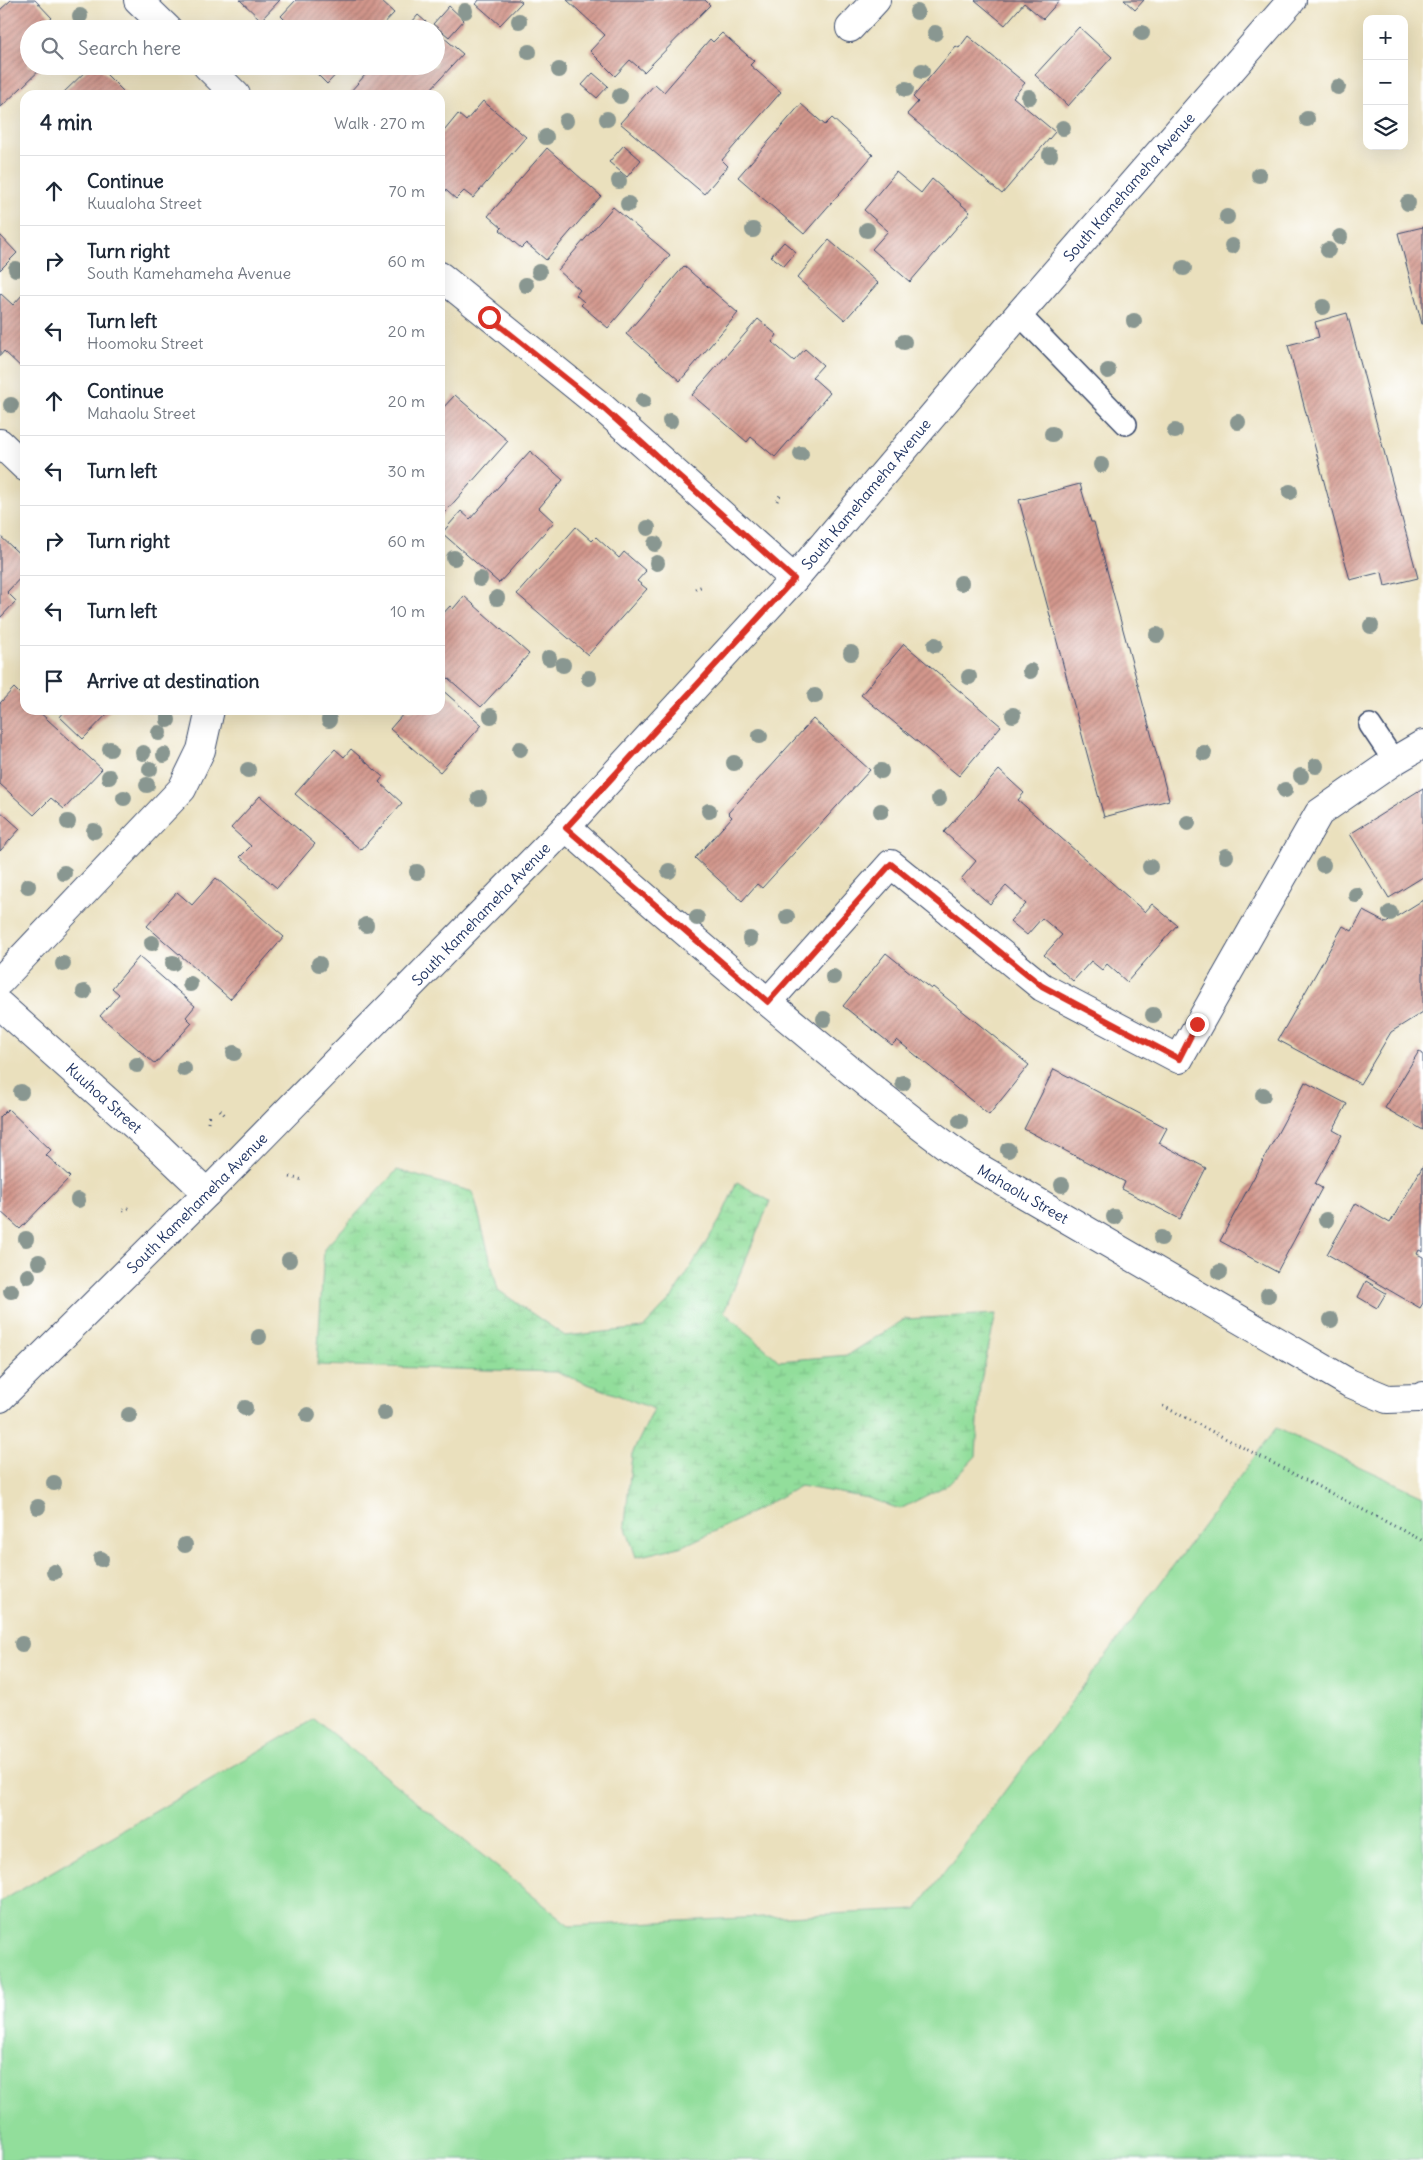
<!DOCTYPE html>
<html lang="en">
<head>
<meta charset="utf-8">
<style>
  :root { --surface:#fff; --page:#f2f2f3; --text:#1f2937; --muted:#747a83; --line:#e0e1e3 }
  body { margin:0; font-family:Delius,sans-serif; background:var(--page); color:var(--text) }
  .controls { position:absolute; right:15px; top:15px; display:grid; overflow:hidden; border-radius:10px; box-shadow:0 5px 20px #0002 }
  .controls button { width:45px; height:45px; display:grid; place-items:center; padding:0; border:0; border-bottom:1px solid var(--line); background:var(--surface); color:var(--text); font:25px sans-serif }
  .stop { position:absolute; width:15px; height:15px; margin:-11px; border:4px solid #d93025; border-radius:50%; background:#fff }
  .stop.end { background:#d93025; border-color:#fff; box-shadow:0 1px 5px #0008 }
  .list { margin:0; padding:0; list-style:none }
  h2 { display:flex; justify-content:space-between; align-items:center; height:65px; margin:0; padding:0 20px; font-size:21px }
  h2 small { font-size:16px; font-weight:400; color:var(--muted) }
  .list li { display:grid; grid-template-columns:32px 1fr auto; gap:15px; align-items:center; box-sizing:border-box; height:70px; padding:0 20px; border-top:1px solid var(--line) }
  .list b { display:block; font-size:19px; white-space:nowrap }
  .list p { margin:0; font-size:16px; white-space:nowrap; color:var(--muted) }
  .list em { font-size:16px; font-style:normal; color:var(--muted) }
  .icon { flex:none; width:28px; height:28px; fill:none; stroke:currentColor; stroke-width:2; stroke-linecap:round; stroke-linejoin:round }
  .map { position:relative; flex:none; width:1423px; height:2160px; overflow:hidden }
  .search { position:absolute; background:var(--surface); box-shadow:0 5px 20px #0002; left:20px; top:20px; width:425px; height:55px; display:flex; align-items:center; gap:12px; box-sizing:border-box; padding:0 18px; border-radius:28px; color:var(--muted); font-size:19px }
  .panel { position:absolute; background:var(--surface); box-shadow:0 5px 20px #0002; left:20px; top:90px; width:425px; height:625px; border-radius:15px }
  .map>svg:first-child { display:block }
  .green { fill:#92de9b; stroke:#56867c }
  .wetland { fill:url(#wetland-marsh); stroke:#56867c }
  .building { fill:url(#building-hatch) }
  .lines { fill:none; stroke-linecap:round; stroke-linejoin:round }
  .service-casing { stroke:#3a4a6c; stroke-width:24 }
  .minor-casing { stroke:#3a4a6c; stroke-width:30 }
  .tertiary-casing { stroke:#3a4a6c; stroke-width:30 }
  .path { stroke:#3a4a6c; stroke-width:3; stroke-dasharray:1 4; stroke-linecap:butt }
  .service { stroke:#fff; stroke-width:21 }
  .minor { stroke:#fff; stroke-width:28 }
  .tertiary { stroke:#fff; stroke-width:28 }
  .tree { fill:#899791 }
  .route { stroke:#d93025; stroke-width:6 }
  .labels { text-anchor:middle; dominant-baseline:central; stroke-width:4.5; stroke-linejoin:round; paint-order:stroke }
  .street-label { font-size:15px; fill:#1b2f5e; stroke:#fff }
</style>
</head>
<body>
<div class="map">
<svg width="1423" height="2160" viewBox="0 0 1423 2160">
  <defs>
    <pattern id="wetland-marsh" width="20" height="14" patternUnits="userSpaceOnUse" patternTransform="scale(1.25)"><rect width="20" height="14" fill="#92de9b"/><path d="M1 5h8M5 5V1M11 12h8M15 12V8" fill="none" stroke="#7dbf88"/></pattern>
    <pattern id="building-hatch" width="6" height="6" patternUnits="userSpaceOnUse" patternTransform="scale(1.25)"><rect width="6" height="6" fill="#d3978c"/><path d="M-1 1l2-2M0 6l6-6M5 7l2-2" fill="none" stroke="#aa7c76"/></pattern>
  </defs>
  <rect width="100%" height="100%" fill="#fff"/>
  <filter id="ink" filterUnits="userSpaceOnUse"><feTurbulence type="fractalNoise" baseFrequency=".02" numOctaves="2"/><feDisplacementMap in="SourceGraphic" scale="10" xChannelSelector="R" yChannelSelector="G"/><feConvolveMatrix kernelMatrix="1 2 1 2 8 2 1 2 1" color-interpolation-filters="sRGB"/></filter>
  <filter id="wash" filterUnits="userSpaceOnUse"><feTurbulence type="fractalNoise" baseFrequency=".0096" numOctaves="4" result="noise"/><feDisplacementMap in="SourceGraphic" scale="20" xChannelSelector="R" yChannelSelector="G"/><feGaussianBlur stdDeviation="1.12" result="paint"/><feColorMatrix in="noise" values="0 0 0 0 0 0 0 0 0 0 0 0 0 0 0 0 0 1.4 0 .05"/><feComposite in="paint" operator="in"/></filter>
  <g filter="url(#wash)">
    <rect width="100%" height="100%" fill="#eae0bd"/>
    <!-- green -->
    <path class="green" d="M1276,1428l147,68v664h-1423v-258l314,-183 256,207 346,-16z"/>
    <!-- wetland -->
    <path class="wetland" d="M397,1170l76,22 25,98 67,46 78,-8 28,-29 49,-79 17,-38 33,19 -46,111 55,49 69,-6 57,-36 91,-5 -16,71 -4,71 -27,28 -49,25 -32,-11 -68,-12 -64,35 -53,25 -47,11 -11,-32 7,-71 22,-45 -98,-37 -239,-7 7,-116z"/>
    <g id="blocks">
      <!-- building -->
      <path class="building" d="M11,0h24l17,18 -12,11h-11v37h15l-44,42v-98z
        M240,0h40l-19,20z
        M296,0h86l-1,1 13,12 -15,16h-85l-13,-13z
        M479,0h40l3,2 -22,23 -24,-21z
        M567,0h138l5,5 -66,67 -14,-12 -15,16 -25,-25 15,-16z
        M975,0h85l-17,19 -19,-16 -19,22z
        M1124,0h20l-9,10z
        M449,6l15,14 -15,17 -16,-13z
        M418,15l16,14h-28z
        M1079,27l33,30 -44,49 -33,-31z
        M436,31l27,23 -33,36 5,5h-82l-3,-3 23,-26h63z
        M722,33l32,28 -4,4 31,27 -59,68 6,6 -24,28 -84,-71 35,-39 9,8 46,-53 3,3z
        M968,36l57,47 -12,14 42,35 -53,62 -95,-80 11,-12 -5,-5 43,-51 3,2z
        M91,66h7l28,28 -65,1z
        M309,66h35l-17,18z
        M593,73l15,13 -11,12 -15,-13z
        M483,101l43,36 -53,61 -9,-7 -8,8 -16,-14v-34l2,-2 -2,-2v-11l18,-22 8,7z
        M801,104l24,21 7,-7 41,37 -69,79 -66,-57z
        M624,145l17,15 -14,17 -18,-15z
        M547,148l54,48 -55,64 -20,-17 -5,5 -21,-18 2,-2 -14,-12z
        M896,172l25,21 11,-14 38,33 -60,70 -38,-33 16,-18 -24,-21z
        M613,207l57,48 -62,73 -27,-23 3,-3 -8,-7 4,-5 -22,-20z
        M1423,227v97h-1l-24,-91z
        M0,235l17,18 -17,17z
        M829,240l49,43 -33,37 -48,-42z
        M784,242l12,10 -12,14 -13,-10z
        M684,266l54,47 -58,68 -54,-47z
        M25,292v79l-21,-20 -4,5v-63l13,12z
        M1347,313l71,265 -33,8 -3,-14 -32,8 -62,-235 31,-8 -4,-15z
        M758,319l19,16 -5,7 22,19 11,-12 18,16 -11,12 18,16 -55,64 -24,-20 -4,5 -55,-47z
        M455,395l53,46 -68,77v-107z
        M530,451l33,29 -24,28 15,14 -55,61 -57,-50 19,-22 9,8z
        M1080,484l11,38h3l75,278 -65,17 -85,-317z
        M576,527l16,14 4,-4 23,21 5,-6 22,19 -9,10 10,8 -59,66 -71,-61z
        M0,536l25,23v14l-18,19 9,9 -16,17z
        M464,596l65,58 -48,53 -41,-36v-54l10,-11 3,3z
        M904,644l97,82 -42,50 -98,-81z
        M14,688l11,11v11h12l65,59 -38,40 -13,-11 -17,17 -34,-31v-81z
        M440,688l42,37 -42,47 -50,-43 14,-16 -3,-3h39z
        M62,710h49l-28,29 -23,-22 4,-5z
        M813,719l57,51 -108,118 -5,-4 -15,17 -47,-43 37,-41 -4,-4z
        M335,749l9,8 7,-8 32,28 -4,5 23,21 -41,47 -66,-56z
        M999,770l25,23 -6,7 127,112 7,-8 25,21 -50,57 -20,-18 -5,6 -11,-9 -18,20 -29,-26 18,-20 -20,-17 -15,17 -17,-14 16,-17 -20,-18 -16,18 -29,-25 15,-18 -32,-29z
        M1423,788v89l-34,21 -39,-64z
        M260,796l55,48 -38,44 -37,-31 11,-11 -20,-18z
        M0,811l20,18 -20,22z
        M216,878l68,59 -54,62 -83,-73 30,-34 15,13z
        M1423,900v112l-32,20 -31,52 -82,-44 65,-114 9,5 11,-20 23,12z
        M886,953l45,36 2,-2 96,78 -40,50 -92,-75 -5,5 -49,-39z
        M139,957l56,49 -9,11 6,6 -37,41 -55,-48 19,-22 -7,-6z
        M1419,1051l4,3v76l-38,-22z
        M1054,1069l113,59 -8,15 47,25 -26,51 -58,-30 3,-7 -101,-53z
        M1305,1082l42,22 -14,26 9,5 -27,49 7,4 -45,84 -57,-31z
        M8,1109l43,41 -5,5 24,22 -50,52 -20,-18v-94z
        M1423,1166v86l-4,-2 -2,4 6,3v46l-3,5 -93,-54 29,-51 34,20z
        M1366,1281l20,12 -9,15 -19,-11z"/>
    </g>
  </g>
  <g filter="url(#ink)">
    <use href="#blocks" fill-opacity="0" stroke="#3a4a6c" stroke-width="1"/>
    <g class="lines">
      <!-- service casing -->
      <g class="service-casing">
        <path id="service" d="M1019,314l107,110
          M1370,725l24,36"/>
      </g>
      <!-- minor casing -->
      <g class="minor-casing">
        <path id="minor" d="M138,0l30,29
          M850,28l26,-28
          M207,66l29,29
          M440,276l163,132 191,171
          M0,443l25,24
          M566,827c80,72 162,142 245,211 52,43 103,85 158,124l380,221 38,16 32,-1 4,-2
          M0,981l182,-192 19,-39 9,-40
          M768,1002l123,-138 151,123 137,72 140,-246 75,-52 29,-17
          M0,1005l161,144 46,44 -207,205"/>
      </g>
      <!-- tertiary casing -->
      <g class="tertiary-casing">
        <path id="tertiary" d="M207,1193l359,-366 228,-248 225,-265 273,-314"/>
      </g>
      <!-- path -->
      <path class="path" d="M777,501l3,-6
        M695,589l8,-3
        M220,1110l6,6
        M208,1122l1,-8
        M290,1177l13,3
        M123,1210l8,-3
        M1163,1406l260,135"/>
      <!-- service -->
      <use href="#service" class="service"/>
      <!-- minor -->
      <use href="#minor" class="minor"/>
      <!-- tertiary -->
      <use href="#tertiary" class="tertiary"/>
    </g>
    <!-- trees -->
    <g class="tree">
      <circle cx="465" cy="11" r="8"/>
      <circle cx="917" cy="12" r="8"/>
      <circle cx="80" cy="16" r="8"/>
      <circle cx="519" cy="21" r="8"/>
      <circle cx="935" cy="33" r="8"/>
      <circle cx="1142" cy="33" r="8"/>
      <circle cx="529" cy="52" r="8"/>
      <circle cx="559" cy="70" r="8"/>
      <circle cx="922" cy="71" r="8"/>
      <circle cx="1338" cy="87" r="8"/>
      <circle cx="906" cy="89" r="8"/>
      <circle cx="620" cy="96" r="8"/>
      <circle cx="1029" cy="97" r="8"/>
      <circle cx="607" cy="119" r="8"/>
      <circle cx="1307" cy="119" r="8"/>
      <circle cx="566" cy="121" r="8"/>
      <circle cx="1063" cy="128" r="8"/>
      <circle cx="546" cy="137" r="8"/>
      <circle cx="1050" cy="155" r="8"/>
      <circle cx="1259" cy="175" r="8"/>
      <circle cx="619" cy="181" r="8"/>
      <circle cx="1408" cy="203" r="8"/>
      <circle cx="628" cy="204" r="8"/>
      <circle cx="1227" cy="217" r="8"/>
      <circle cx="753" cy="230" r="8"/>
      <circle cx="867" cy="230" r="8"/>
      <circle cx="1340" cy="237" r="8"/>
      <circle cx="1232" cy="246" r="8"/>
      <circle cx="1328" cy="250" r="8"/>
      <circle cx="1184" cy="268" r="8"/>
      <circle cx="16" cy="269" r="8"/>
      <circle cx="539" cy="272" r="8"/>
      <circle cx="526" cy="285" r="8"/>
      <circle cx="1323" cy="307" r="8"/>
      <circle cx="1134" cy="321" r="8"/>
      <circle cx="904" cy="342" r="8"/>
      <circle cx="1108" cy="371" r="8"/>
      <circle cx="643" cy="401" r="8"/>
      <circle cx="11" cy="405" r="8"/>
      <circle cx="670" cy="421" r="8"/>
      <circle cx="1238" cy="422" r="8"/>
      <circle cx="1175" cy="431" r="8"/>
      <circle cx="1052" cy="434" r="8"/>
      <circle cx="801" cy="454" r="8"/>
      <circle cx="1101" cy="465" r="8"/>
      <circle cx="1290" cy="492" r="8"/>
      <circle cx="648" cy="528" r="8"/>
      <circle cx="655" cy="544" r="8"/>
      <circle cx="454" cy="558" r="8"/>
      <circle cx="657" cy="563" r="8"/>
      <circle cx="480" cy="579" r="8"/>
      <circle cx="961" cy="583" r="8"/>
      <circle cx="497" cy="598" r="8"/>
      <circle cx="1371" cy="626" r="8"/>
      <circle cx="1157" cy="635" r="8"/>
      <circle cx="935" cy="645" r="8"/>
      <circle cx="851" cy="653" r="8"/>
      <circle cx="549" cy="658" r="8"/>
      <circle cx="563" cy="665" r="8"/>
      <circle cx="1030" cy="671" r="8"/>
      <circle cx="969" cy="677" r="8"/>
      <circle cx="589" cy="678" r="8"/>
      <circle cx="815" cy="696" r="8"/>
      <circle cx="1013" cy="715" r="8"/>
      <circle cx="491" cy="716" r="8"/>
      <circle cx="168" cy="720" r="8"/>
      <circle cx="329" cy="720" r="8"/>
      <circle cx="159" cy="733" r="8"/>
      <circle cx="760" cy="736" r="8"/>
      <circle cx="110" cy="749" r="8"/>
      <circle cx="520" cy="749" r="8"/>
      <circle cx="143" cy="753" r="8"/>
      <circle cx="1204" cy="753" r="8"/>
      <circle cx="164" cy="755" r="8"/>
      <circle cx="734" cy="763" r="8"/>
      <circle cx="1316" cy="766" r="8"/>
      <circle cx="150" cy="769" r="8"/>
      <circle cx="248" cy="770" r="8"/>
      <circle cx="881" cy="771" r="8"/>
      <circle cx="1301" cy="776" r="8"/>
      <circle cx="109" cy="777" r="8"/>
      <circle cx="147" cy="785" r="8"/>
      <circle cx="1285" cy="790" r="8"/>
      <circle cx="124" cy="798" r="8"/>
      <circle cx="479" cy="798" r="8"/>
      <circle cx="939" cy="799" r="8"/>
      <circle cx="709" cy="811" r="8"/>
      <circle cx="881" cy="811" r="8"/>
      <circle cx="68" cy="822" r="8"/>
      <circle cx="1188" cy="823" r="8"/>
      <circle cx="94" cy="831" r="8"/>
      <circle cx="1226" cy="856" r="8"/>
      <circle cx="1323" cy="865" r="8"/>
      <circle cx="1150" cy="867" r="8"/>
      <circle cx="669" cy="871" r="8"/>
      <circle cx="417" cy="872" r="8"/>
      <circle cx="64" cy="873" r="8"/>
      <circle cx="28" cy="886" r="8"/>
      <circle cx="1356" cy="895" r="8"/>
      <circle cx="1390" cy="913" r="8"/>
      <circle cx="787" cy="917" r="8"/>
      <circle cx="697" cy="918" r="8"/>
      <circle cx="366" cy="925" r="8"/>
      <circle cx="750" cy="939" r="8"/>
      <circle cx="152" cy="943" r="8"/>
      <circle cx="173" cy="963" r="8"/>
      <circle cx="63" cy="964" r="8"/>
      <circle cx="319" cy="964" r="8"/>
      <circle cx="833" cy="977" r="8"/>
      <circle cx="190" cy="984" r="8"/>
      <circle cx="84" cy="992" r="8"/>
      <circle cx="1153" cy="1015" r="8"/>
      <circle cx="824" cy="1019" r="8"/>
      <circle cx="234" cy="1053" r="8"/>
      <circle cx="137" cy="1065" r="8"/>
      <circle cx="184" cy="1069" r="8"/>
      <circle cx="903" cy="1083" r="8"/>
      <circle cx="21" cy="1092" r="8"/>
      <circle cx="1263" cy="1095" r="8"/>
      <circle cx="960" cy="1121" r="8"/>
      <circle cx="1008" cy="1150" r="8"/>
      <circle cx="1062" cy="1185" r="8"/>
      <circle cx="78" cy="1200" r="8"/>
      <circle cx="1114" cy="1217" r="8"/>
      <circle cx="1326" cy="1220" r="8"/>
      <circle cx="1161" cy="1238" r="8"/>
      <circle cx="26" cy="1239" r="8"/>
      <circle cx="289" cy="1260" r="8"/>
      <circle cx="39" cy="1262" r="8"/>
      <circle cx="1220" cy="1272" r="8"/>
      <circle cx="28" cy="1276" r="8"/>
      <circle cx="11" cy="1291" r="8"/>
      <circle cx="1268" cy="1295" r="8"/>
      <circle cx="1331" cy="1320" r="8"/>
      <circle cx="259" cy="1337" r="8"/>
      <circle cx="245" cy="1408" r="8"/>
      <circle cx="384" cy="1413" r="8"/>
      <circle cx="129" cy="1415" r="8"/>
      <circle cx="308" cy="1415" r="8"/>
      <circle cx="54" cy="1483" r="8"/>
      <circle cx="38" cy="1507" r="8"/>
      <circle cx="185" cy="1545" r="8"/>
      <circle cx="101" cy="1559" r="8"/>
      <circle cx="54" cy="1572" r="8"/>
      <circle cx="22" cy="1644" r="8"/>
    </g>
  </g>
  <g class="lines" filter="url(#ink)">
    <!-- route -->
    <path class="route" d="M489,317l114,91 191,171 -228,249 202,174 123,-138 151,122 137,73 18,-35"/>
  </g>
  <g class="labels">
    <!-- street labels -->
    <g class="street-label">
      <text transform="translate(1129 187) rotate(-49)">South Kamehameha Avenue</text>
      <text transform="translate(866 494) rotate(-50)">South Kamehameha Avenue</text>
      <text transform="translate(481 914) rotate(-46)">South Kamehameha Avenue</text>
      <text transform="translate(104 1098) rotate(42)">Kuuhoa Street</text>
      <text transform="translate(1023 1194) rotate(30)">Mahaolu Street</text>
      <text transform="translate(197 1203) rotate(-45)">South Kamehameha Avenue</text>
    </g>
  </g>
</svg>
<div class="controls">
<button>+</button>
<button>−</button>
<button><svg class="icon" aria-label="layers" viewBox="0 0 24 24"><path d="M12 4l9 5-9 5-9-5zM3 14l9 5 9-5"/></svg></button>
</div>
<div class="stop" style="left:489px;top:317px"></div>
<div class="stop end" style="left:1197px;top:1024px"></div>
<div class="search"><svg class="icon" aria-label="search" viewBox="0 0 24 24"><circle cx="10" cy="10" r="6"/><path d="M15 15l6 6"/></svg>Search here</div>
<section class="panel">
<h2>4 min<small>Walk · 270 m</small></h2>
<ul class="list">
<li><svg class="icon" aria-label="ahead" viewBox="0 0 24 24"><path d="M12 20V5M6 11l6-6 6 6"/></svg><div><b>Continue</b><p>Kuualoha Street</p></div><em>70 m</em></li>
<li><svg class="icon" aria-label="right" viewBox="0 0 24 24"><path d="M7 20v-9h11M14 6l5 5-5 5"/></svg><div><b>Turn right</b><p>South Kamehameha Avenue</p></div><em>60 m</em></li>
<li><svg class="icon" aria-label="left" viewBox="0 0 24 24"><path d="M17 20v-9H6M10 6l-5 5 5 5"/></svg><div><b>Turn left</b><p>Hoomoku Street</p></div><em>20 m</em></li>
<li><svg class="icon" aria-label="ahead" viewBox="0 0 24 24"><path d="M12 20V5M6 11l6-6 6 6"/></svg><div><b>Continue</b><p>Mahaolu Street</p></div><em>20 m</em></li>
<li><svg class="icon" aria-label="left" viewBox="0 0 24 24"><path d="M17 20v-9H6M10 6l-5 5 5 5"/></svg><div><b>Turn left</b></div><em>30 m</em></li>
<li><svg class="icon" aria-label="right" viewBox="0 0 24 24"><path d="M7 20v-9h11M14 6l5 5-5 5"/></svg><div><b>Turn right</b></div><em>60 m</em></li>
<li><svg class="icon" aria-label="left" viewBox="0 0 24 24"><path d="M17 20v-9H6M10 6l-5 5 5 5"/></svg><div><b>Turn left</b></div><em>10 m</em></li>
<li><svg class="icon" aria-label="arrive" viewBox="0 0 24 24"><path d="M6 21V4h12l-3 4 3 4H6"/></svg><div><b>Arrive at destination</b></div></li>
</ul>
</section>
</div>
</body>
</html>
